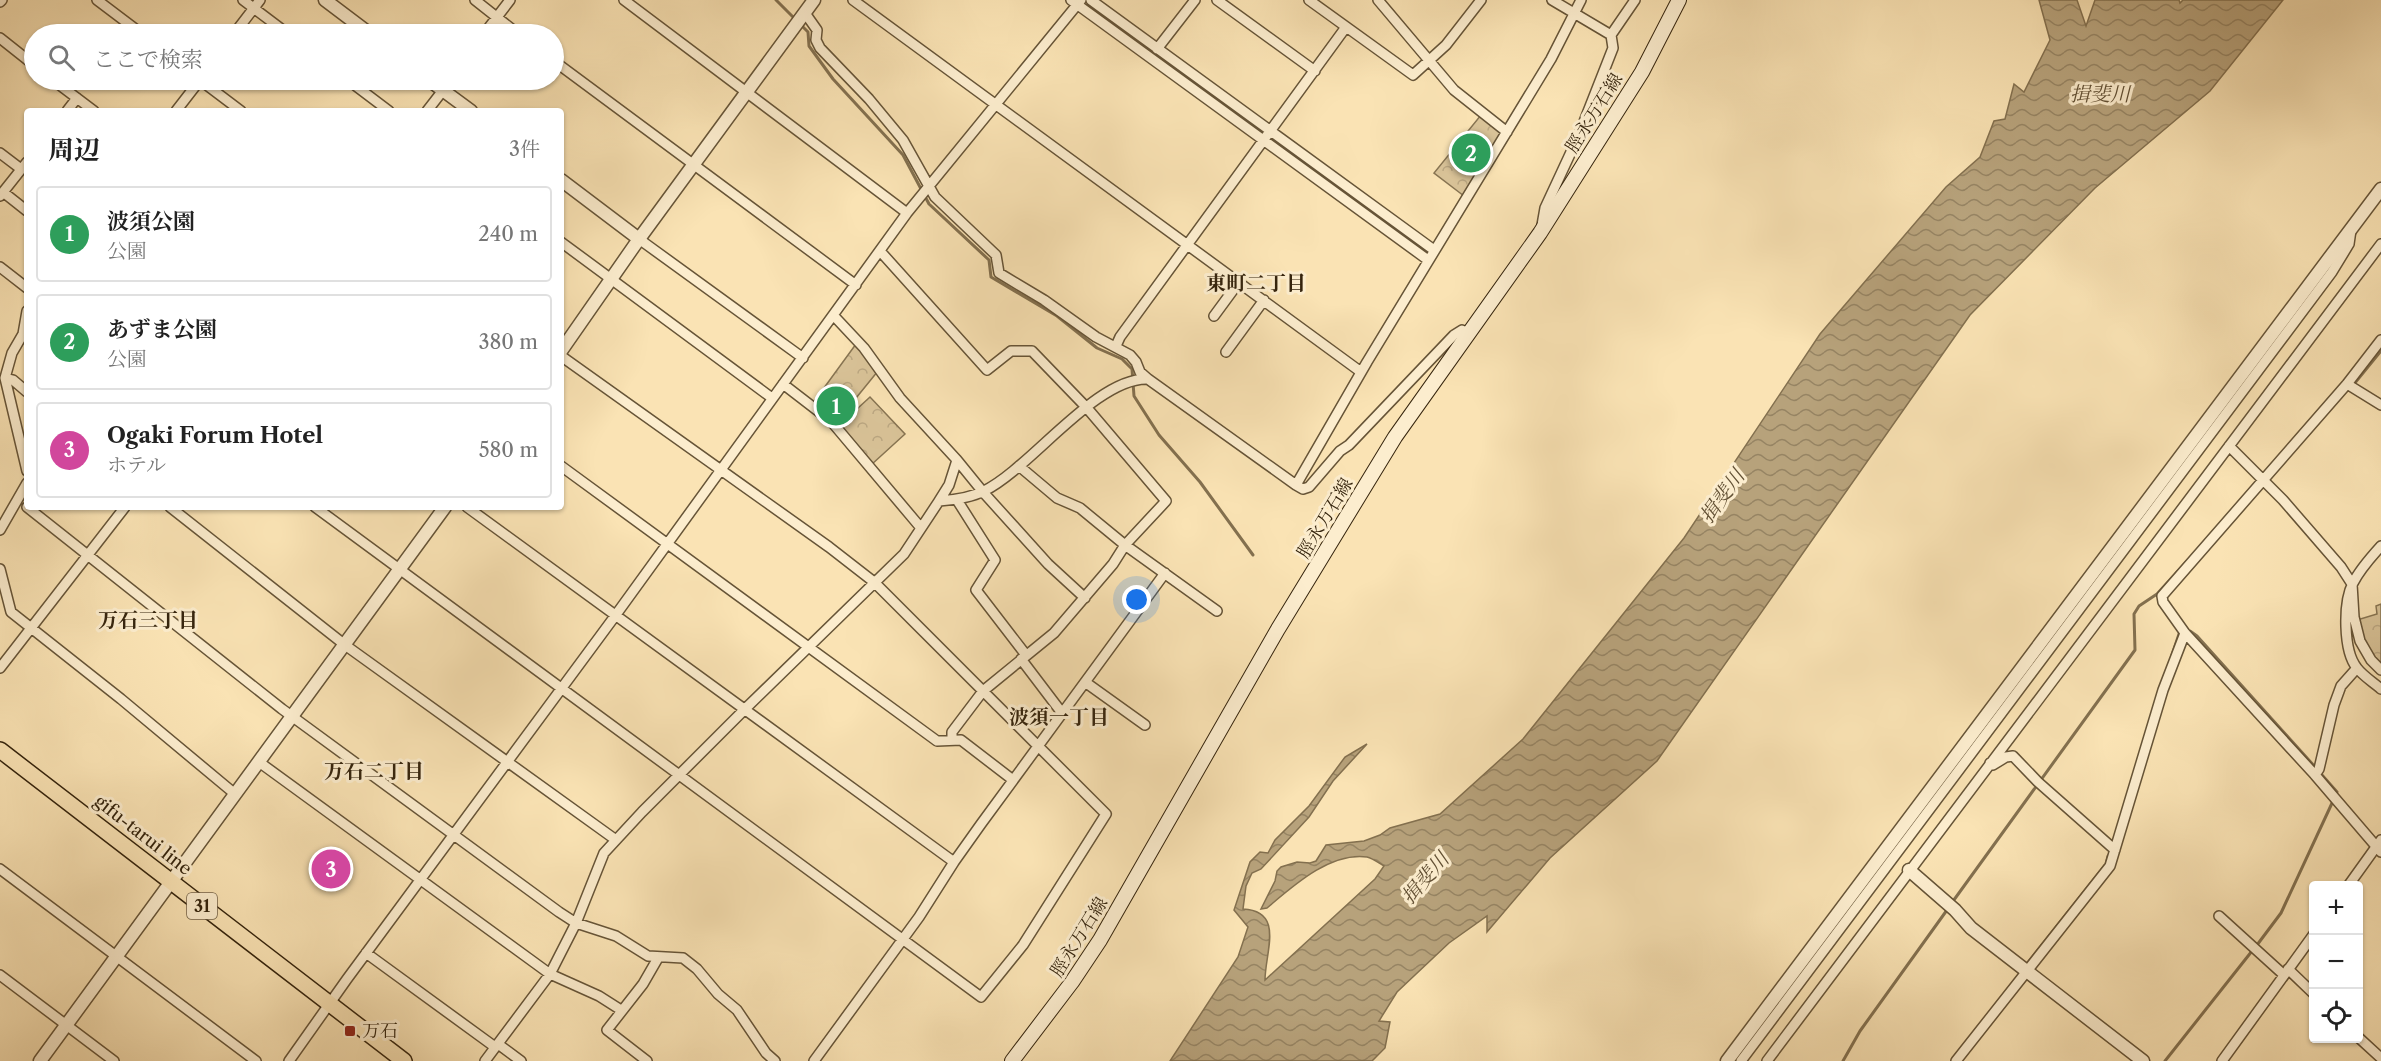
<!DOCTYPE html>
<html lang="ja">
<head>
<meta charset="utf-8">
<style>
  :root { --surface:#fff; --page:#f2f2f2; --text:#222; --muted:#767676; --line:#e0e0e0; --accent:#1a73e8 }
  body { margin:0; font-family:"Libre Caslon Text","Noto Serif JP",serif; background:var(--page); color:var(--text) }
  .controls { position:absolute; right:18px; bottom:18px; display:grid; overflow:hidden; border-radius:6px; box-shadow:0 2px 4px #0004 }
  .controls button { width:54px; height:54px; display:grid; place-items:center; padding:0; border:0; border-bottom:2px solid var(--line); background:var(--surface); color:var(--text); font:30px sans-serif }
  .you { position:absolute; left:1137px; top:600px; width:21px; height:21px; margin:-15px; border:4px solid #fff; border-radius:50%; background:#1a73e8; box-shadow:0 0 0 9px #1a73e833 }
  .badge { display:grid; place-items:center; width:39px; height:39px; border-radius:50%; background:var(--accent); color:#fff; font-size:20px; font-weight:700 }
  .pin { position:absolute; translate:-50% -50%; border:3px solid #fff; box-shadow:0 2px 6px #0006 }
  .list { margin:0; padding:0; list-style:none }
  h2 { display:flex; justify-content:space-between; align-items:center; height:78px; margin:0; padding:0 24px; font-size:26px }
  h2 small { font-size:20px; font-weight:400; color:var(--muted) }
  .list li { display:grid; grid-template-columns:39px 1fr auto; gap:18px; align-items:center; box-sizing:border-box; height:96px; margin:0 12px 12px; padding:0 12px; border:2px solid var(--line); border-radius:6px }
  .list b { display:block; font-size:22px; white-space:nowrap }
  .list p { margin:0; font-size:20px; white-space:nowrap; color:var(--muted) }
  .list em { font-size:20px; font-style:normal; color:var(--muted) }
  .icon { flex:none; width:33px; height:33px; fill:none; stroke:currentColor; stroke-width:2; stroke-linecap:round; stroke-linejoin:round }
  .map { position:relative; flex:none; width:2381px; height:1061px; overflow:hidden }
  .search { position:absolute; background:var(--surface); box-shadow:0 2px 4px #0004; left:24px; top:24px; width:540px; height:66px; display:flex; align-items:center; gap:15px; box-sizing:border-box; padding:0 21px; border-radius:33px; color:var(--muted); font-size:22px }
  .panel { position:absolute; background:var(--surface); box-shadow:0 2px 4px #0004; left:24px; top:108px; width:540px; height:402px; border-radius:6px }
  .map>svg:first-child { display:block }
  .park { fill:url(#park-crowns); stroke:#877452; stroke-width:1.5 }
  .water { fill:url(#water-waves); stroke:#83704f; stroke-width:1.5 }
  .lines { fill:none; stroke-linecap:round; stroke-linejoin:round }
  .stream { stroke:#83704f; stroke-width:3 }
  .minor-casing { stroke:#665437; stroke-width:12 }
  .tertiary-casing { stroke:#665437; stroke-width:15 }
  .secondary-casing { stroke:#35240d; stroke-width:16 }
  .primary-casing { stroke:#35240d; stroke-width:18 }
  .minor { stroke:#fcedce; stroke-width:9 }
  .tertiary { stroke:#fcedce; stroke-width:12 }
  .secondary { stroke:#fcedce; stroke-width:14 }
  .primary { stroke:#fae3b4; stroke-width:15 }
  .poi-dot { fill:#8f2418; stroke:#fcedce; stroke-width:2 }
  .labels { text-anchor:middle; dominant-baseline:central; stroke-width:6; stroke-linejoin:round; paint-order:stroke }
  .shield { fill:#fcedce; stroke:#716047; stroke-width:1.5 }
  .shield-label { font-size:16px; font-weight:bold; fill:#35240d }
  .street-label { font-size:18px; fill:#35240d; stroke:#fcedce }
  .poi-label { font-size:18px; fill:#35240d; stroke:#fcedce; text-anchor:start }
  .water-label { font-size:20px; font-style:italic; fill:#625034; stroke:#fcedce }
  .neighbourhood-label { font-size:20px; font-weight:bold; fill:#35240d; stroke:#fcedce }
</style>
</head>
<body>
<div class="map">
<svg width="2381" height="1061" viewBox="0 0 2381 1061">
  <defs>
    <pattern id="park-crowns" width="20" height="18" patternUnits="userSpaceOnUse" patternTransform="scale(1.5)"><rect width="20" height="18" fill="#d9c398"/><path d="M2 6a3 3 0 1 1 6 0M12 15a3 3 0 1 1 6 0" fill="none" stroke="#bba782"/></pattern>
    <pattern id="water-waves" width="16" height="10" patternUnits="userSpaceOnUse" patternTransform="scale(1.5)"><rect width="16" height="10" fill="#b7a27b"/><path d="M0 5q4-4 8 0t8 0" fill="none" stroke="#968463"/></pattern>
  </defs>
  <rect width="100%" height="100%" fill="#fae3b4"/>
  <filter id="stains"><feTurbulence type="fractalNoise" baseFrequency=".00333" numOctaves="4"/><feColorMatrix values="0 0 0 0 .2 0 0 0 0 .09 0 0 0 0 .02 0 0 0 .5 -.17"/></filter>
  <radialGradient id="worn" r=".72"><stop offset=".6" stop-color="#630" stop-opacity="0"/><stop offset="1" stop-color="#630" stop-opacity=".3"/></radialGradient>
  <!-- park -->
  <path class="park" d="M1481,115l23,19 -40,62 -30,-23z
    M856,344l22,27 -26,32 6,5 12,-11 35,37 -34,31 -58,-62z
    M2381,604v64l-17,-22 -7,-26 20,-6 -1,-8z"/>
  <!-- water -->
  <path class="water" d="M2039,0h38l9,26 9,-26h84l1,3 3,-3h100l-73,91 -115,97 -125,127 -313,446 -107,97 -63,74v-16l-38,27 -52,49 -18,29 11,1 -5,26 -13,13h-202l68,-104 10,-30 -14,-17 16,-48 10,-10 8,1 7,-13 34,-34 36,-49 22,-13 -34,37 -24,36 -48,52 -9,4 -6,13 -3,23c42,2 22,43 22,71l110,-101 9,-13c-5,-3 -12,-8 -17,-9 -37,-5 -74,29 -100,51l-6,1 14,-28 2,-10 4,-4 16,-5 13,1 6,-2 10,-16 38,-4 16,-6 10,-7 50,-14 83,-75 161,-201 136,-204 126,-147 34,-30 14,-36 11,-2 9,-35 10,8 26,-52z"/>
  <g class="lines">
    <!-- stream -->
    <path class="stream" d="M776,0l20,20
      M800,24l8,8 1,14 24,33 70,76 26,49 60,56 2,17 66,39 40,32 25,11 10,10 2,27 25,39 41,47 53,73
      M2354,384l27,-33
      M2190,631l7,5 119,132
      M2172,655l7,-21
      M2322,775l15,17
      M1951,904l184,-254 -1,-36 5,-8 18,-12 30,-33
      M2257,945l24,-32 52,-112
      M2026,965l80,-101 2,-8
      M1843,1061l17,-30 87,-121
      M2165,1061l87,-110"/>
    <!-- minor casing -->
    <g class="minor-casing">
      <path id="minor" d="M97,0l45,34
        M243,0l45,34
        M475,0l43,34
        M624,0l283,213
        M853,0l508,372
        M1071,0l357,260
        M1091,0l343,250
        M1217,0l98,71
        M1309,0l104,75 33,-30 35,-45
        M1378,0l76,90 53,42
        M1552,0l59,35
        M0,2l2,-2
        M805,13l12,17 -1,10 4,8 49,51 34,41 32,57 61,58 3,18 45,27 52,37 34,18 6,7 4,10 8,7
        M234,34l26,-34
        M484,34l26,-34
        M0,38l34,27
        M1157,49l38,-49
        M554,61l302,224
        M53,80l41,31
        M200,80l41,31
        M348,80l41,31
        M67,111l10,-13
        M176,111l24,-31
        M427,111l24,-31
        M0,153l21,16
        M3,192l24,19
        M0,196l27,-34
        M1542,225l3,-17 33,-71 35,-89 -2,-13 24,-35
        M639,239l164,119
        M561,242l211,156
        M880,251l107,119 24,-19h21l55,57 79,93 -41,44 -12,19 -59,69 -71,58 -31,41v8
        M0,267l27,21
        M27,311l-4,23 -11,19 -7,25 22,93
        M834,316l30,32 36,50 57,62 26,32 65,72 37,34
        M1214,316l25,-34
        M2381,340l-34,44 -185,212 1,6 22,31 130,142 66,77
        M1116,346l4,-9 226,-310
        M1226,352l38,-52
        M5,378l8,2 14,12
        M783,384l48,37 90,107
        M2347,384l34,21
        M2229,446l54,54 58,67 11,17 2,33 6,24 11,19 10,10
        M561,466l376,275 24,-1 52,40
        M1019,466l38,32 23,10 45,37 92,66
        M1296,485l71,-123 184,-303 30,-59
        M957,500l38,60 -19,30 50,65
        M939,501l10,-16 8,-25
        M27,507l255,202 277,203 17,11 40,13 32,20 35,2 14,11 21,25 19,16 29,43 9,8
        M170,507l175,138 271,195
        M315,507l666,490 42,-52 83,-131 -232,-232 -45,-35 -268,-191
        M467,507l487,355
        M0,530l27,-47
        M2381,546c-10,11 -21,23 -28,37 -10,19 -10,68 4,85 6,8 16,14 24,21
        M0,569l11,43 110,87 114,95
        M1021,659l41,54
        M0,668l125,-161
        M1085,682l60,43
        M259,762l291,212 49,22 22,14
        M1990,763l3,2 13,-8 7,-1 25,26 77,68
        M2315,775l4,-6 15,-64 7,-19 16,-18
        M0,869l256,192
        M2348,886l33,-46
        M2219,916l65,59
        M366,953l129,94
        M2288,969l26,25
        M0,975l114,86
        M2358,1037l23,21
        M498,1044l23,17
        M289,1061l58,-82 268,-363 292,-403 174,-213
        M485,1061l65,-87 26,-51 28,-70 38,-41 103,-103 159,-155 35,-53c15,-1 31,-3 45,-10 47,-23 112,-114 164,-112l148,106 7,4 6,-2 31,-36 9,-6 105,-110 8,-5 8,4
        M647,1061l-40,-31 36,-46 15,-26
        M814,1061l105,-144 35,-55 27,-38 184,-251
        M1741,1061l591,-789 17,-28 2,-14
        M1767,1061l614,-817
        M1956,1061l154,-195 53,-176 22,-57
        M2222,1061l92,-127"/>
    </g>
    <!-- tertiary casing -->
    <g class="tertiary-casing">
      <path id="tertiary" d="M325,0l45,34
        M429,80l42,31
        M561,180l78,59 -78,112
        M639,239l175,-239
        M1909,870l46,40 16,18 172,133
        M40,1061l405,-554
        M1727,1061l654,-872"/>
    </g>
    <!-- secondary casing -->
    <g class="secondary-casing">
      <path id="secondary" d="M1012,1061l60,-79 28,-42 178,-311 117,-192 145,-204 102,-161 37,-72"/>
    </g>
    <!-- primary casing -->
    <g class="primary-casing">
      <path id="primary" d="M0,750l404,311"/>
    </g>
    <!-- minor -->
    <use href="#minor" class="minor"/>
    <!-- tertiary -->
    <use href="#tertiary" class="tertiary"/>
    <!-- secondary -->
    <use href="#secondary" class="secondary"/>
    <!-- primary -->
    <use href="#primary" class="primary"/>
  </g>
  <!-- markers -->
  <rect class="poi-dot" x="344" y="1025" width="12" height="12" rx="3"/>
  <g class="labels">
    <!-- shield labels -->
    <rect class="shield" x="187" y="893" width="30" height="26" rx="4.5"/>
    <g class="shield-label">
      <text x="202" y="906">31</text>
    </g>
    <!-- street labels -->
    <g class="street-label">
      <text transform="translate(1594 113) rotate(-58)">脛永万石線</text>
      <text transform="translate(1325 518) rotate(-59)">脛永万石線</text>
      <text transform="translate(143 835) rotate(38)">gifu-tarui line</text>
      <text transform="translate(1079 937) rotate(-58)">脛永万石線</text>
    </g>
    <!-- poi labels -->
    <g class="poi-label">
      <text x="362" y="1031">万石</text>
    </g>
    <!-- water labels -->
    <g class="water-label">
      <text x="2100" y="94">揖斐川</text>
      <text transform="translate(1722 496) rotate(-54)">揖斐川</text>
      <text transform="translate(1425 878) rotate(-49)">揖斐川</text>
    </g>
    <!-- neighbourhood labels -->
    <g class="neighbourhood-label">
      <text x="1256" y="283">東町二丁目</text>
      <text x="148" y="620">万石三丁目</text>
      <text x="1059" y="717">波須一丁目</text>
      <text x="374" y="771">万石二丁目</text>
    </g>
  </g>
  <rect width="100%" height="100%" filter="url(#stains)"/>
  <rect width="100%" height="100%" fill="url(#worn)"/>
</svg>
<div class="controls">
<button>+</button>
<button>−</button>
<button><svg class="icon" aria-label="locate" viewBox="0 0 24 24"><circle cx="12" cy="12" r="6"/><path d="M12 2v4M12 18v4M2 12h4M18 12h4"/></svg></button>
</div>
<div class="you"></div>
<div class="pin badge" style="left:836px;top:406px;background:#2e9e5b">1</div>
<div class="pin badge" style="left:1471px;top:153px;background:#2e9e5b">2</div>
<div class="pin badge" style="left:331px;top:869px;background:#d1479c">3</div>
<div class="search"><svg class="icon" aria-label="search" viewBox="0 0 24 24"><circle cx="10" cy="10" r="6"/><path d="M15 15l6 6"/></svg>ここで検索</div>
<section class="panel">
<h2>周辺<small>3件</small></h2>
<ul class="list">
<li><span class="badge" style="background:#2e9e5b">1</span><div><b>波須公園</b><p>公園</p></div><em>240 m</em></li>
<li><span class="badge" style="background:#2e9e5b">2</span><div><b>あずま公園</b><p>公園</p></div><em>380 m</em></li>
<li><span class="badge" style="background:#d1479c">3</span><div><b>Ogaki Forum Hotel</b><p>ホテル</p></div><em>580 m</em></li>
</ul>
</section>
</div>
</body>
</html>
